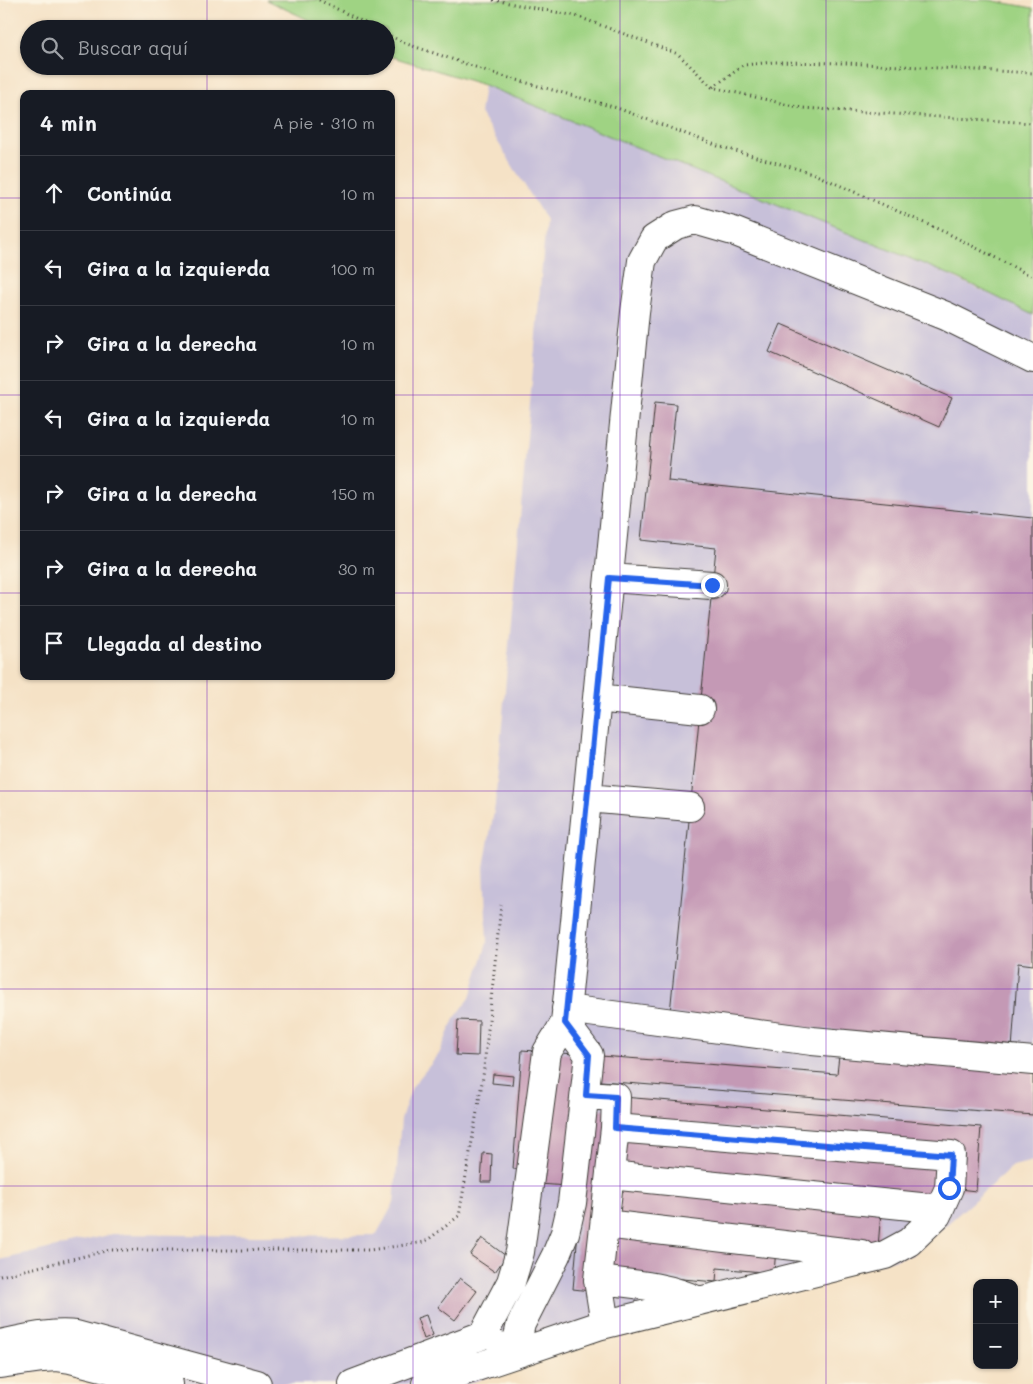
<!DOCTYPE html>
<html lang="es">
<head>
<meta charset="utf-8">
<style>
  :root { --surface:#171b24; --page:#242831; --text:#f1f3f6; --muted:#9ea1a6; --line:#363941 }
  body { margin:0; font-family:Mali,sans-serif; background:var(--page); color:var(--text) }
  .controls { position:absolute; right:15px; bottom:15px; display:grid; overflow:hidden; border-radius:10px; box-shadow:0 1px 4px #0004 }
  .controls button { width:45px; height:45px; display:grid; place-items:center; padding:0; border:0; border-bottom:1px solid var(--line); background:var(--surface); color:var(--text); font:25px sans-serif }
  .stop { position:absolute; width:15px; height:15px; margin:-11px; border:4px solid #2563eb; border-radius:50%; background:#fff }
  .stop.end { background:#2563eb; border-color:#fff; box-shadow:0 1px 5px #0008 }
  .list { margin:0; padding:0; list-style:none }
  h2 { display:flex; justify-content:space-between; align-items:center; height:65px; margin:0; padding:0 20px; font-size:21px }
  h2 small { font-size:16px; font-weight:400; color:var(--muted) }
  .list li { display:grid; grid-template-columns:32px 1fr auto; gap:15px; align-items:center; box-sizing:border-box; height:75px; padding:0 20px; border-top:1px solid var(--line) }
  .list b { display:block; font-size:19px; white-space:nowrap }
  .list em { font-size:16px; font-style:normal; color:var(--muted) }
  .icon { flex:none; width:28px; height:28px; fill:none; stroke:currentColor; stroke-width:2; stroke-linecap:round; stroke-linejoin:round }
  .map { position:relative; flex:none; width:1033px; height:1384px; overflow:hidden }
  .search { position:absolute; background:var(--surface); box-shadow:0 1px 4px #0004; left:20px; top:20px; width:375px; height:55px; display:flex; align-items:center; gap:12px; box-sizing:border-box; padding:0 18px; border-radius:28px; color:var(--muted); font-size:19px }
  .panel { position:absolute; background:var(--surface); box-shadow:0 1px 4px #0004; left:20px; top:90px; width:375px; height:590px; border-radius:10px }
  .map>svg:first-child { display:block }
  .industrial { fill:#c7c0d9 }
  .green { fill:#9fd383; stroke:#5e7850 }
  .building { fill:#c499b5 }
  .lines { fill:none; stroke-linecap:round; stroke-linejoin:round }
  .minor-casing { stroke:#3d3a36; stroke-width:30 }
  .path { stroke:#3d3a36; stroke-width:3; stroke-dasharray:1 4; stroke-linecap:butt }
  .minor { stroke:#fff; stroke-width:28 }
  .route { stroke:#2563eb; stroke-width:6 }
  .grid { fill:none; stroke:#7b2cbf; stroke-width:1; stroke-opacity:0.55 }
</style>
</head>
<body>
<div class="map">
<svg width="1033" height="1384" viewBox="0 0 1033 1384">
  <rect width="100%" height="100%" fill="#fcf5e5"/>
  <filter id="ink" filterUnits="userSpaceOnUse"><feTurbulence type="fractalNoise" baseFrequency=".02" numOctaves="2"/><feDisplacementMap in="SourceGraphic" scale="10" xChannelSelector="R" yChannelSelector="G"/><feConvolveMatrix kernelMatrix="1 2 1 2 8 2 1 2 1" color-interpolation-filters="sRGB"/></filter>
  <filter id="wash" filterUnits="userSpaceOnUse"><feTurbulence type="fractalNoise" baseFrequency=".0096" numOctaves="4" result="noise"/><feDisplacementMap in="SourceGraphic" scale="20" xChannelSelector="R" yChannelSelector="G"/><feGaussianBlur stdDeviation="1.12" result="paint"/><feColorMatrix in="noise" values="0 0 0 0 0 0 0 0 0 0 0 0 0 0 0 0 0 1.4 0 .05"/><feComposite in="paint" operator="in"/></filter>
  <g filter="url(#wash)">
    <rect width="100%" height="100%" fill="#f5e2c6"/>
    <!-- industrial -->
    <path class="industrial" d="M484,85l218,72 331,158v846l-20,5 -101,89 -302,80 -143,49h-330l-72,-18 -65,13v-119l113,-26 145,2 118,-1 18,-32 7,-84 11,-32 27,-33 15,-35 16,-21 17,-55 -3,-76 11,-62 51,-585 -66,-107z"/>
    <!-- green -->
    <path class="green" d="M266,0h723l44,8v307l-75,-37 -474,-193 -98,-30v-26h-58z"/>
    <g id="blocks">
      <!-- building -->
      <path class="building" d="M781,324l171,74 -13,29 -170,-75z
        M655,402l21,2 -8,77 365,37v447l-15,-2 -6,86 -342,-36 46,-465 -75,-8z
        M458,1020l21,1 -1,35 -22,-1z
        M522,1050l315,24 2,-18 194,15v44l-458,-36 -8,107 -28,-2 1,-13 -27,-2z
        M493,1074l20,2 -1,9 -20,-2z
        M623,1097l358,30 -5,64 -17,-2 4,-41 -341,-29z
        M589,1109l18,1 -17,181 -17,-2z
        M623,1129l319,34 -4,38 -319,-33z
        M483,1153l9,1 -1,28h-10z
        M620,1184l261,27 -3,36 -262,-28z
        M610,1232l166,16 -2,25 -57,-5 -1,14 -110,-10z
        M482,1238l24,18 -11,16 -25,-17z
        M460,1278l17,13 -22,29 -17,-13z
        M426,1315l7,20 -9,4 -7,-21z"/>
    </g>
  </g>
  <g filter="url(#ink)">
    <use href="#blocks" fill-opacity="0" stroke="#3d3a36" stroke-width="1"/>
    <g class="lines">
      <!-- minor casing -->
      <g class="minor-casing">
        <path id="minor" d="M609,578l103,7
          M597,698l103,11
          M587,798l103,9
          M566,1009l246,32 221,20
          M585,1095l31,2 -1,31 -17,152 7,44
          M610,1175l330,34
          M605,1224l256,30
          M598,1280c35,4 69,6 101,21
          M0,1344c26,-5 50,-12 76,-9l181,49
          M501,1346l13,8 7,-30 35,-69 9,-22 7,-30 17,-148 -24,-32
          M0,1364l43,-6 13,-1 14,2 99,25
          M353,1384l130,-49 28,-53 9,-30 27,-200 18,-29 70,-711 7,-51 12,-22 22,-14 19,-5 38,11 213,85 87,43
          M426,1384l172,-58 287,-71 24,-13 28,-27 12,-27 2,-33 -336,-27"/>
      </g>
      <!-- path -->
      <path class="path" d="M319,0l58,29
        M493,0l83,16 102,38 34,33 90,21 231,15
        M386,34l21,10 92,31 118,33 101,38 94,27 137,61 84,43
        M713,87l31,-22 30,-3 71,1 188,10
        M0,1276l110,-26h260l55,-8 34,-26 24,-139 18,-172"/>
      <!-- minor -->
      <use href="#minor" class="minor"/>
    </g>
  </g>
  <g class="lines" filter="url(#ink)">
    <!-- route -->
    <path class="route" d="M712,585l-103,-7 -44,445 24,32 -3,40 30,2 -1,31 336,27 -2,33"/>
  </g>
  <!-- grid -->
  <path class="grid" d="M207,0v29M413,0v1384M620,0v1384M826,0v1384M207,66v28M0,198h24M391,198h642M0,395h24M391,395h642M0,593h24M391,593h642M207,676v708M0,791h1033M0,989h1033M0,1186h1033"/>
</svg>
<div class="controls">
<button>+</button>
<button>−</button>
</div>
<div class="stop" style="left:949px;top:1188px"></div>
<div class="stop end" style="left:712px;top:585px"></div>
<div class="search"><svg class="icon" aria-label="search" viewBox="0 0 24 24"><circle cx="10" cy="10" r="6"/><path d="M15 15l6 6"/></svg>Buscar aquí</div>
<section class="panel">
<h2>4 min<small>A pie · 310 m</small></h2>
<ul class="list">
<li><svg class="icon" aria-label="ahead" viewBox="0 0 24 24"><path d="M12 20V5M6 11l6-6 6 6"/></svg><div><b>Continúa</b></div><em>10 m</em></li>
<li><svg class="icon" aria-label="left" viewBox="0 0 24 24"><path d="M17 20v-9H6M10 6l-5 5 5 5"/></svg><div><b>Gira a la izquierda</b></div><em>100 m</em></li>
<li><svg class="icon" aria-label="right" viewBox="0 0 24 24"><path d="M7 20v-9h11M14 6l5 5-5 5"/></svg><div><b>Gira a la derecha</b></div><em>10 m</em></li>
<li><svg class="icon" aria-label="left" viewBox="0 0 24 24"><path d="M17 20v-9H6M10 6l-5 5 5 5"/></svg><div><b>Gira a la izquierda</b></div><em>10 m</em></li>
<li><svg class="icon" aria-label="right" viewBox="0 0 24 24"><path d="M7 20v-9h11M14 6l5 5-5 5"/></svg><div><b>Gira a la derecha</b></div><em>150 m</em></li>
<li><svg class="icon" aria-label="right" viewBox="0 0 24 24"><path d="M7 20v-9h11M14 6l5 5-5 5"/></svg><div><b>Gira a la derecha</b></div><em>30 m</em></li>
<li><svg class="icon" aria-label="arrive" viewBox="0 0 24 24"><path d="M6 21V4h12l-3 4 3 4H6"/></svg><div><b>Llegada al destino</b></div></li>
</ul>
</section>
</div>
</body>
</html>
